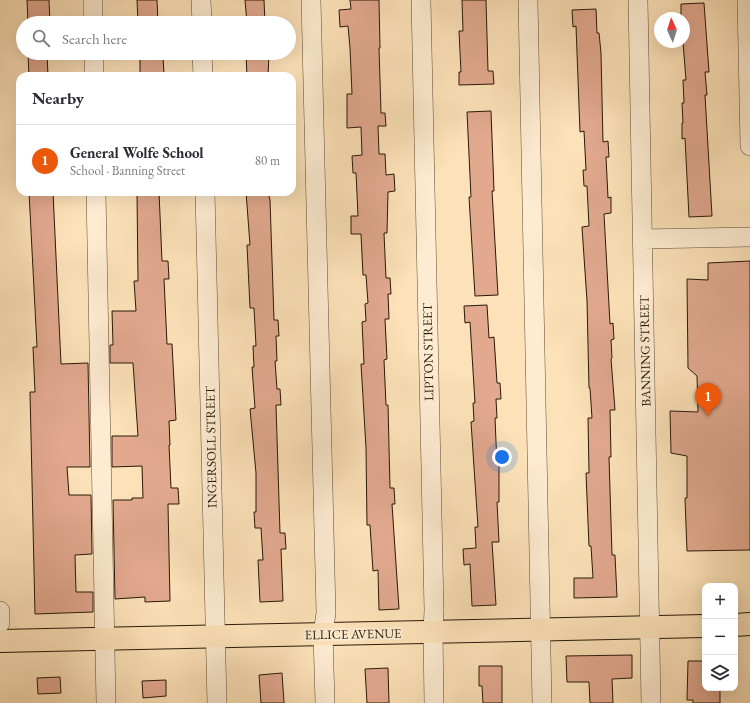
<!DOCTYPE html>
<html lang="en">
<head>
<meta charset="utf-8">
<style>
  :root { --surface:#fff; --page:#f2f2f3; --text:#2b2b33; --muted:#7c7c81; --line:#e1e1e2; --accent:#ea580c }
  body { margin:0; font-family:"EB Garamond",serif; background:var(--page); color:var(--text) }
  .controls { position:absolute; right:12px; bottom:12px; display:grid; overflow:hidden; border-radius:8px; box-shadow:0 4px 16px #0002 }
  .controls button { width:36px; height:36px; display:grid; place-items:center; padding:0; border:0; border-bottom:1px solid var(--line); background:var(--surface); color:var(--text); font:20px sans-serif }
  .compass { position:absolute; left:654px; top:12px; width:36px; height:36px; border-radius:50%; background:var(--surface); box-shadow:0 4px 16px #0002; rotate:356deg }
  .you { position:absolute; left:502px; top:457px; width:14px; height:14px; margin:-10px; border:3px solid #fff; border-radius:50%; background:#1a73e8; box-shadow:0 0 0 6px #1a73e833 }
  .badge { display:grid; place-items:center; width:26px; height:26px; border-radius:50%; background:var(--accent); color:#fff; font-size:13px; font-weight:700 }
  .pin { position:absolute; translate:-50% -33px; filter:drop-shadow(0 1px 2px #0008) }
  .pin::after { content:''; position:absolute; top:21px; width:14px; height:12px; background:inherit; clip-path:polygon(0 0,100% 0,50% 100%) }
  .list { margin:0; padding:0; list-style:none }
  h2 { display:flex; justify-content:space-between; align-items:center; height:52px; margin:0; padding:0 16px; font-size:17px }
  h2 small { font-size:13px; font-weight:400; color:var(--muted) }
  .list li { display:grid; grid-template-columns:26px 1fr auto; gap:12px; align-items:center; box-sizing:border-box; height:72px; padding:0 16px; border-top:1px solid var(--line) }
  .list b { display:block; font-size:15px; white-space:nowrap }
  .list p { margin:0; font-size:13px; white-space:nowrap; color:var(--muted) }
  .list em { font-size:13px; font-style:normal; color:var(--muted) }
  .icon { flex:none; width:22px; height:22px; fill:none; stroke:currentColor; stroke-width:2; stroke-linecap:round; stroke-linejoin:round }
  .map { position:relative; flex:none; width:750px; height:703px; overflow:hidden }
  .search { position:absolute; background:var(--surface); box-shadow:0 4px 16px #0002; left:16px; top:16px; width:280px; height:44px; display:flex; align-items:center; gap:10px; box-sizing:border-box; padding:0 14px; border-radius:22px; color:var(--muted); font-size:15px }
  .panel { position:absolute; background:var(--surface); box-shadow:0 4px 16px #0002; left:16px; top:72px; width:280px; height:124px; border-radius:12px }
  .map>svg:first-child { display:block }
  .building { fill:#e2a98f; stroke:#281907 }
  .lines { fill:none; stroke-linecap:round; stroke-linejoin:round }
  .minor-casing { stroke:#5d4b34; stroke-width:20 }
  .major-casing { stroke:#281907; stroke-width:24 }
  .minor { stroke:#feecd2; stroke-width:19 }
  .major { stroke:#fde2b9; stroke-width:22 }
  .labels { text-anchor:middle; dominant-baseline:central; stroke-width:4; stroke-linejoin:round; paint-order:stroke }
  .street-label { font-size:13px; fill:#281907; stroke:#feecd2 }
</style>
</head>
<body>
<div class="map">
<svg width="750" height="703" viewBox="0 0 750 703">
  <rect width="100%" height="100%" fill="#fde2b9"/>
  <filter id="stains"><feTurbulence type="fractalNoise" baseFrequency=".005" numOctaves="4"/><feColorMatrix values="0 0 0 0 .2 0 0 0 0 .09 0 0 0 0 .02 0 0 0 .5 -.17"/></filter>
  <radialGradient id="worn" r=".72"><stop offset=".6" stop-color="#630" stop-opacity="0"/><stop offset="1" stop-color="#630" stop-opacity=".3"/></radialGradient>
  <!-- building -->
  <path class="building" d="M27,0h22l1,23h-22z
    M137,0h20l1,23h-20z
    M245,0h19l1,23h-18z
    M350,0h29l1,48h-1l2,65h4l1,13h-8l1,28h6l1,21 8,-1 1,17 -7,1 -1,41h-3l2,45h4l1,16h-3l1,25h-4l2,40 -3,1 2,45h2l2,83h4l1,16h-3l7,105 -20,1 -1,-40 -5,1 -3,-46h-3l-1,-77 -5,-84h3l-2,-42 4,-1 -1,-17 3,-1 -2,-28h-3l-2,-41h-10v-18h7l-2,-43h-3l-1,-17 10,-1 -1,-28 -14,1v-34h5l-2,-46 -2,-22 -8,1 -1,-17 12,-1z
    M462,0h24l2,71h5l1,13 -35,1v-13h2l-2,-41h4z
    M704,3l5,69h-4l2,23h-2l7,121 -23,1 -4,-79 -3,1v-16h1l-1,-20h2l-1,-23h3l-3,-38 1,-24h-3v-14z
    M596,9l1,24h2l2,20 2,89 5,-1 1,16h-3l2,41 3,-1v16l-7,1 6,110 3,-1 1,16 -3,1 1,18 -1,1 4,51h-5l1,47h-2l3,98h3l2,42 -43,1v-20h19l-2,-32h-2l-3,-73h3l-1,-55h4l-2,-30h-1l-2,-87 -5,-74 7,-1 -2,-40h-3l-1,-16h3l-2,-39 -4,1 -4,-106 -3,1 -1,-17z
    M28,53h19l1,23h-19z
    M246,53h23l-1,23h-21z
    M163,57l1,16 -24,1v-16z
    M491,111l3,80h-2l6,104 -23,1 -6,-99h2l-4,-85z
    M29,192h24l8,172 27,-1 2,104h-23l2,28h22l1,59 -17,1 1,37h17v20l-58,2 -5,-222h5l-2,-45h4z
    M137,192h22l3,69h6l1,18h-5l3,65h5l4,76 -7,1 1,24h-1l2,43h7l1,16h-11l2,97 -25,1v-5l-30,2 -2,-99h19v-2h11l-1,-32 -30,1v-31h26l-5,-73h-23v-18h3l-1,-34h24l-2,-30h4z
    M246,192h22l2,8 4,120h4l1,16h-3l1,25h-2l2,28h3l1,16h-5l4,128h5l1,16h-5l2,52 -23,1 -2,-42h5l-2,-32h-6l-1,-16h2v-39l-6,-64 5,-1 -3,-41h2l-1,-21h3l-2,-38h-4l-3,-63h3z
    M750,261v289l-63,1 -2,-53h2v-42l-16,-3 -1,-42 28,1 -1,-36 -9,-8 -1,-89 21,1v-17z
    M487,305l2,33 5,-1 3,46h3l1,16h-5l1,19h-2l2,47h2v37h-2l2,40h-7l4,63 -24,1 -2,-42 -6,1 -1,-16 13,-1 -1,-21h3l-7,-105 3,-1 -1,-18h2l-5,-81 -5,1 -1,-17z
    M632,655v23l-20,1 1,24h-23l-1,-21h-22l-1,-26z
    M688,661h17v27h15v15h-27v-3h-6z
    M479,666h23v37h-19l-1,-17h-3z
    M388,668l1,35h-22l-2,-34z
    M282,673l2,30h-23l-2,-28z
    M60,677l1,16 -23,1 -1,-16z
    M166,680v16l-23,2 -1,-17z"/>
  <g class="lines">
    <!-- minor casing -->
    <g class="minor-casing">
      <path id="minor" d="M93,0v23
        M201,0l1,23
        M311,0l15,613 -3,21 2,69
        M421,0l13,610 -1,22 1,71
        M528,0l14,703
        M638,0l13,703
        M747,0l3,146
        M94,53v23
        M202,53l1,23
        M96,192l10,511
        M205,192l12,511
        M643,239l107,-2
        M0,611v12"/>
    </g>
    <!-- major casing -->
    <g class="major-casing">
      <path id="major" d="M735,625l15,-1
        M0,641l705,-15"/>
    </g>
    <!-- minor -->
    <use href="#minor" class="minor"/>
    <!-- major -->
    <use href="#major" class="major"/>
  </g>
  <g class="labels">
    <!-- street labels -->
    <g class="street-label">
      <text transform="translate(645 351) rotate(-91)">BANNING STREET</text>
      <text transform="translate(428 352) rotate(-91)">LIPTON STREET</text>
      <text transform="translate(211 447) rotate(-91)">INGERSOLL STREET</text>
      <text transform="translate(353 634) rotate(-1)">ELLICE AVENUE</text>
    </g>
  </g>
  <rect width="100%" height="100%" filter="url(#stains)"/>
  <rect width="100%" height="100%" fill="url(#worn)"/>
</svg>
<div class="controls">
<button>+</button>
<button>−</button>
<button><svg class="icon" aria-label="layers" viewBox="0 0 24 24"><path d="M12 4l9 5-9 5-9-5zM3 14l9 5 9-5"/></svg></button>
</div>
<svg class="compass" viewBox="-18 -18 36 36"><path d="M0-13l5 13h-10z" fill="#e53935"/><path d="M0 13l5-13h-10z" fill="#7c7c81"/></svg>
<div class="you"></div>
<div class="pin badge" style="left:708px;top:416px">1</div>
<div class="search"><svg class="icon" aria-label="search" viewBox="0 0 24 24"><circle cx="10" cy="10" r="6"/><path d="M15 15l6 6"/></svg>Search here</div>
<section class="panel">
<h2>Nearby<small></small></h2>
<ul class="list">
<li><span class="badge">1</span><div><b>General Wolfe School</b><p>School · Banning Street</p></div><em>80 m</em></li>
</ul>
</section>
</div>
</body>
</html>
